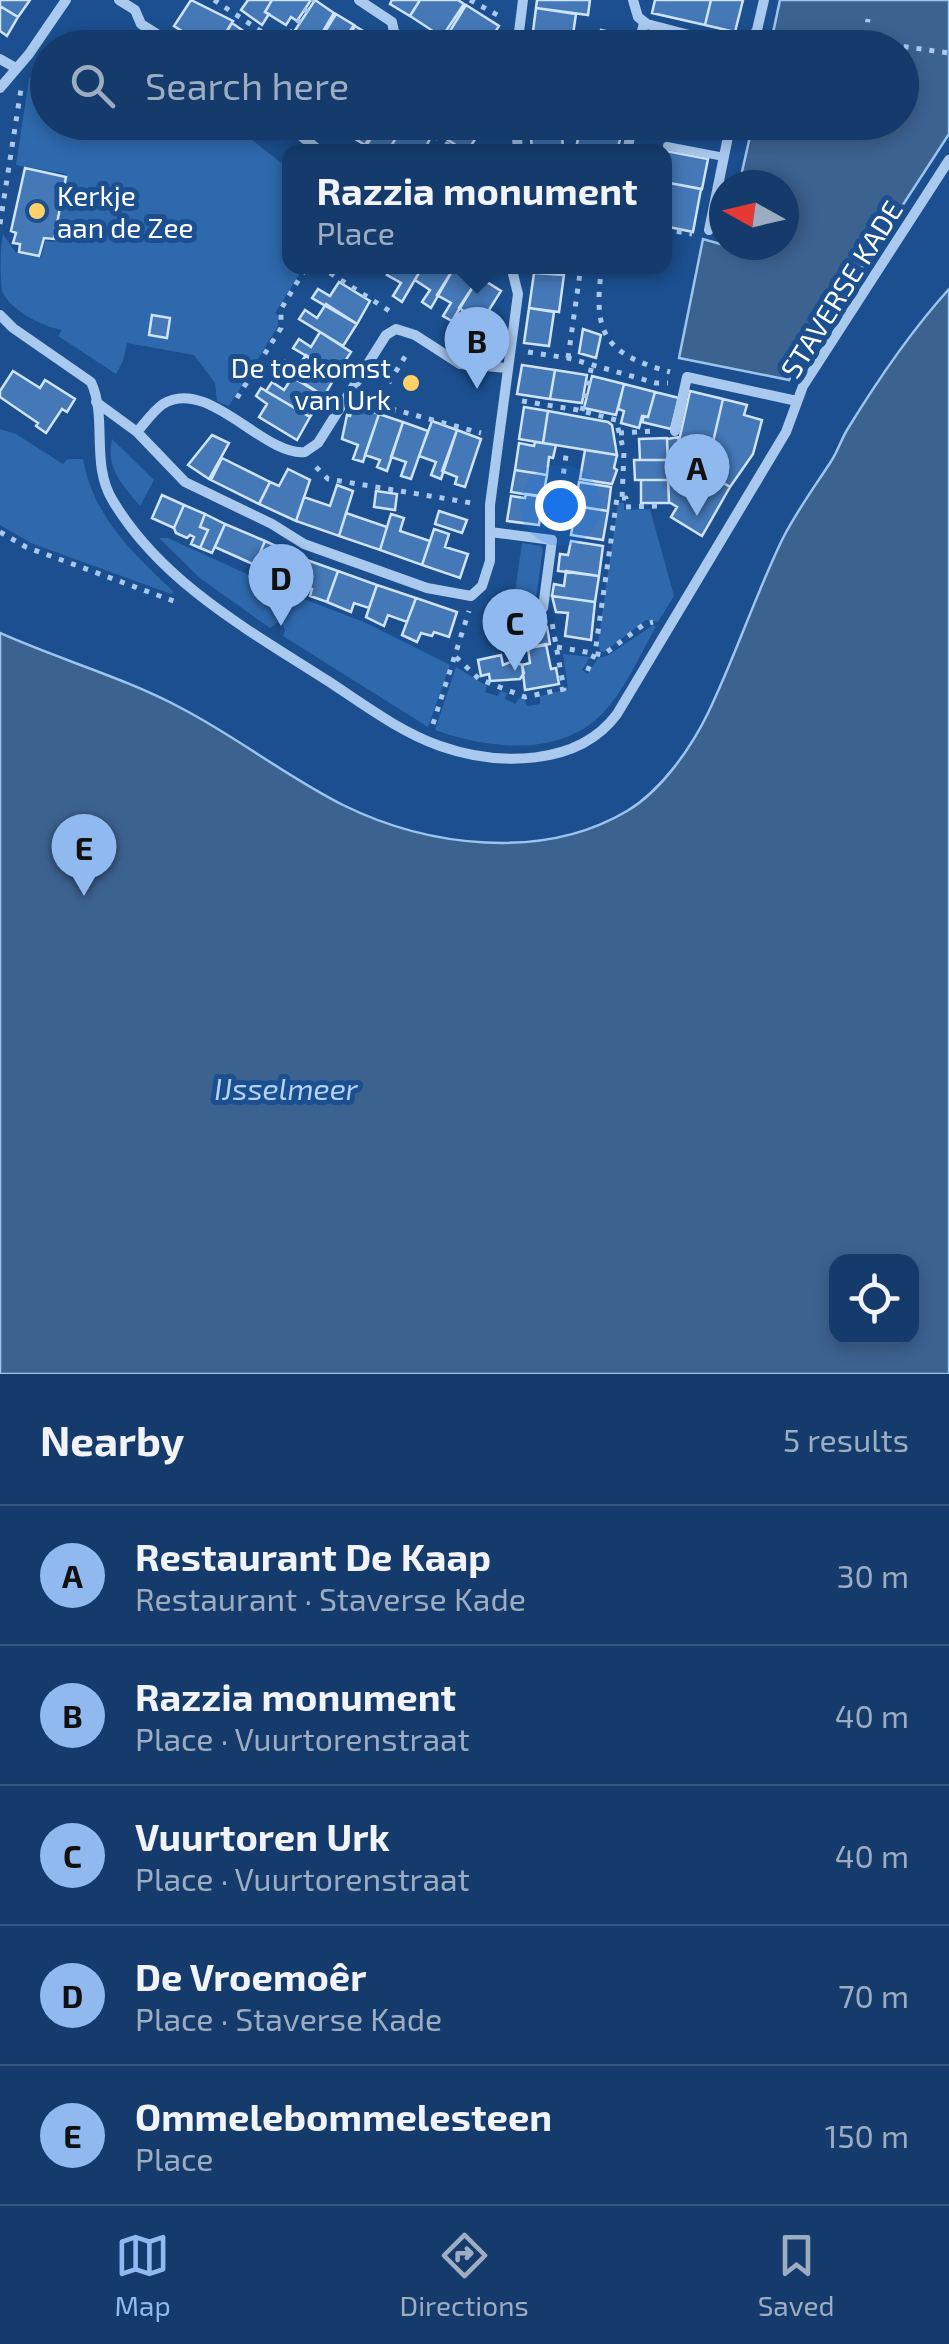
<!DOCTYPE html>
<html lang="en">
<head>
<meta charset="utf-8">
<style>
  :root { --surface:#143b6b; --page:#1d4271; --text:#f1f3f6; --muted:#9dadc1; --line:#33557e; --accent:#90b9f0 }
  body { margin:0; font-family:"Exo 2",sans-serif; background:var(--page); color:var(--text) }
  .controls { position:absolute; right:30px; bottom:30px; display:grid; overflow:hidden; border-radius:20px; box-shadow:0 5px 15px #0003 }
  .controls button { width:90px; height:90px; display:grid; place-items:center; padding:0; border:0; border-bottom:2px solid var(--line); background:var(--surface); color:var(--text); font:50px sans-serif }
  .compass { position:absolute; left:709px; top:170px; width:90px; height:90px; border-radius:50%; background:var(--surface); box-shadow:0 5px 15px #0003; rotate:278deg }
  .you { position:absolute; left:560px; top:505px; width:35px; height:35px; margin:-25px; border:8px solid #fff; border-radius:50%; background:#1a73e8; box-shadow:0 0 0 15px #1a73e833 }
  .badge { display:grid; place-items:center; width:65px; height:65px; border-radius:50%; background:var(--accent); color:#111; font-size:32px; font-weight:700 }
  .pin { position:absolute; translate:-50% -82px; filter:drop-shadow(0 2px 5px #0008) }
  .pin::after { content:''; position:absolute; top:52px; width:35px; height:30px; background:inherit; clip-path:polygon(0 0,100% 0,50% 100%) }
  .popup { position:absolute; left:282px; top:144px; width:390px; height:130px; box-sizing:border-box; display:grid; place-content:center; border-radius:20px; background:var(--surface); filter:drop-shadow(0 2px 8px #0005); font-size:32px; white-space:nowrap; color:var(--muted) }
  .popup b { font-size:38px; color:var(--text) }
  .popup::after { content:''; position:absolute; left:50%; top:100%; margin-left:-20px; border:20px solid transparent; border-top-color:var(--surface) }
  .list { margin:0; padding:0; list-style:none }
  h2 { display:flex; justify-content:space-between; align-items:center; height:130px; margin:0; padding:0 40px; font-size:42px }
  h2 small { font-size:32px; font-weight:400; color:var(--muted) }
  .list li { display:grid; grid-template-columns:65px 1fr auto; gap:30px; align-items:center; box-sizing:border-box; height:140px; padding:0 40px; border-top:2px solid var(--line) }
  .list b { display:block; font-size:38px; white-space:nowrap }
  .list p { margin:0; font-size:32px; white-space:nowrap; color:var(--muted) }
  .list em { font-size:32px; font-style:normal; color:var(--muted) }
  .icon { flex:none; width:55px; height:55px; fill:none; stroke:currentColor; stroke-width:2; stroke-linecap:round; stroke-linejoin:round }
  .map { position:relative; flex:none; width:949px; height:1374px; overflow:hidden }
  .search { position:absolute; background:var(--surface); box-shadow:0 5px 15px #0003; left:30px; right:30px; top:30px; height:110px; display:flex; align-items:center; gap:25px; box-sizing:border-box; padding:0 35px; border-radius:55px; color:var(--muted); font-size:38px }
  .sheet { height:830px; background:var(--surface) }
  nav { display:flex; justify-content:space-around; align-items:center; box-sizing:border-box; height:140px; border-top:2px solid var(--line); background:var(--surface); font-size:28px; color:var(--muted) }
  nav a { display:grid; justify-items:center; gap:5px }
  nav .on { color:var(--accent) }
  .map>svg:first-child { display:block }
  .green { fill:#2e69ad }
  .water { fill:#3c6290; stroke:#9cc4f0; stroke-width:2.5; fill-rule:evenodd }
  .building { fill:#4478b7; stroke:#cfe3fa; stroke-width:2.5 }
  .lines { fill:none; stroke-linecap:round; stroke-linejoin:round }
  .path { stroke:#a9c9ee; stroke-width:5; stroke-dasharray:5 8; stroke-linecap:butt }
  .lane { stroke:#a9c9ee; stroke-width:8 }
  .street { stroke:#a9c9ee; stroke-width:10 }
  .poi-dot { fill:#ffd166; stroke:#1b4f8f; stroke-width:4 }
  .labels { text-anchor:middle; dominant-baseline:central; stroke-width:10; stroke-linejoin:round; paint-order:stroke }
  .poi-label { font-size:28px; fill:#fff; stroke:#1b4f8f; text-anchor:start }
  .street-label { font-size:28px; fill:#fff; stroke:#1b4f8f }
  .water-label { font-size:30px; font-style:italic; fill:#b5d3f5; stroke:#1b4f8f }
</style>
</head>
<body>
<div class="map">
<svg width="949" height="1374" viewBox="0 0 949 1374">
  <rect width="100%" height="100%" fill="#1b4f8f"/>
  <!-- green -->
  <path class="green" d="M47,52l-6,16 6,8 1,46 155,1v7l44,6 42,33 1,97 14,1 -29,46 3,3v10l-49,80 -12,-5 -2,-18 -21,-28 -67,-12 -4,18 -7,13 -58,-38 4,-6c-20,-4 -51,-19 -60,-39 -2,-15 -2,-42 1,-57l13,19 25,5 4,-17 10,1 12,-68 -51,-9 13,-86z
    M0,429l16,5 47,30 4,-5h16c10,57 50,95 91,133l-3,2 -140,-51 -31,-18z
    M112,439l42,41 -14,26c-18,-22 -34,-37 -28,-67z
    M618,503h6v7l26,-1 24,87 -16,26 -12,-2 -42,32 -4,-1 -2,-8z
    M159,538h9l120,55 76,29 86,43 -22,62 -145,-91 2,-6 -2,-5 -6,-2 -7,5 -69,-49z
    M522,543l19,3 2,3 -9,62 -16,4 -6,-3z
    M653,625l3,2c-16,27 -31,63 -53,86 -44,45 -114,36 -168,17l21,-63 31,19 -2,6 13,4 3,-5 6,2 -2,6 10,5 4,-6 6,2 2,6 13,-2v-8l28,-7 -5,-35 27,3 -8,13 6,4 10,-16 9,-2z"/>
  <!-- water -->
  <path class="water" d="M780,0h169v134l-160,246 -110,-22 24,-119 21,6h60v-60h-45l14,-62 149,-1v-74l-132,-1z
    M949,289v1085h-949v-741c60,27 123,44 181,75 56,29 106,69 162,97 85,42 200,56 284,6 34,-20 64,-63 81,-98 27,-56 47,-117 74,-173 14,-28 31,-51 48,-77 7,-10 11,-23 17,-33 30,-49 64,-99 102,-141zM836,1262h76v74h-76z"/>
  <!-- building -->
  <path class="building" d="M0,0h30l-12,17 -18,-11z
    M191,0l42,21 -17,27h-7l-35,-22z
    M248,0h24l-7,12 4,2 -7,11 -21,-15z
    M272,0h39l-14,21 -6,-4 -5,8 -21,-13z
    M315,0l19,13 -21,35h-14l-11,-7z
    M392,0h28l-10,16 -20,-12z
    M420,0h38l6,4 -22,33 -32,-21z
    M537,0h53l-2,15 -52,-7z
    M655,0h56l-6,25 -53,-12z
    M711,0h32l-8,32 -30,-7z
    M466,5l33,21 -14,22h-27l-13,-9z
    M0,6l18,11 -11,19 -7,-5z
    M536,8l40,6 -5,34 -40,-1z
    M336,14l18,11 -15,23h-21v-5z
    M232,23l13,9 -7,10 -3,-2 -4,8h-15z
    M355,26l18,11 -7,11h-25z
    M601,30l22,5 -3,13h-24z
    M346,122h33l-14,23 -24,-15z
    M381,122l25,1 -19,29h-12l-9,-6z
    M458,122h28l-19,30 -19,-12z
    M530,122h28l4,9 1,21h-31z
    M569,122l52,13 -4,17 -41,-4 2,-9 -11,-7z
    M669,122h47l-3,16 -45,-10z
    M406,123l24,16 -7,13h-36z
    M666,151l42,8 -6,30 -38,-7z
    M25,168l41,9 -12,62 -10,-1 -5,18 -20,-4 1,-8 -7,-1 3,-10 -5,-2z
    M664,182l37,7 -8,43 -29,-6z
    M392,266h31l-21,36 -9,-6 8,-13 -14,-8z
    M423,266h32l-24,42 -9,-6 8,-12 -15,-10z
    M455,266l24,11 -27,44 -9,-5 8,-13 -14,-8z
    M534,273l30,2 -5,37 -30,-4z
    M479,277l22,14 -27,43 -9,-5 8,-12 -14,-9z
    M339,282l31,19 -13,23 -45,-26 6,-9 12,7z
    M326,304l31,20 -14,22 -44,-27 6,-9 12,8z
    M529,308l25,4 -5,34 -25,-3z
    M152,315l18,3 -3,20 -18,-3z
    M583,329l18,6 -5,23 -17,-5z
    M320,332l31,20 -14,22 -44,-26 6,-9 12,8z
    M306,355l31,19 -13,22 -44,-26 5,-9 12,7z
    M522,365l33,5 -5,29 -33,-5z
    M555,370l32,5 -5,28 -32,-4z
    M13,371l27,17 5,-8 30,19 -8,13 -5,-3 -16,24 -10,-7 2,-3 -38,-26v-6z
    M293,376l31,20 -14,21 -44,-26 6,-9 12,8z
    M592,376l32,8 -8,31 -32,-7z
    M624,384l31,8 -7,25 -6,-1 -3,12 -18,-5 3,-12 -6,-2z
    M261,388l49,29 -13,23 -38,-23 8,-13 -11,-8z
    M690,391l33,8 -14,60 -32,-9z
    M655,392l24,6 -8,31 -29,-7 2,-6 4,1z
    M723,399l24,6 -3,10 18,5 -9,34 -23,33 -24,-15z
    M354,405l25,9 -16,48 -10,-3 5,-14 -16,-6 5,-24 3,1z
    M524,407l24,4 -5,32 -24,-4z
    M548,411l60,11 4,3 5,30 -74,-12z
    M379,414l24,8 -16,49 -10,-4 3,-7 -15,-5z
    M432,421l25,9 -16,49 -10,-4 5,-13 -17,-6z
    M403,422l25,9 -17,48 -10,-3 5,-14 -15,-5z
    M457,430l24,9 -16,48 -10,-3 2,-7 -15,-6z
    M212,435l17,8 -20,36 -21,-14z
    M679,437l-2,13 32,9 -3,13 24,15 -28,49 -31,-19 6,-10 -8,-5 -2,-63z
    M667,438l1,22h-28l-1,-21z
    M535,442l21,3 -3,13 -4,-1 -2,18 -32,-5 4,-27 15,3z
    M585,450l32,5 -3,13 3,2 -5,14 -32,-5z
    M222,458l48,24 -11,22 -48,-24z
    M634,460h34v20h-33z
    M288,469l22,11 -14,41 -37,-17 11,-22 9,4z
    M515,470l32,5 -4,22 -32,-5z
    M641,480h27l1,23h-28z
    M579,482l32,5 -3,24 -33,-5z
    M337,485l16,6 -14,45 -43,-15 8,-24 26,9z
    M376,491l21,3 -2,16 -21,-3z
    M526,494l30,4 -1,14 -14,-2 -2,15 -32,-4 4,-25 14,2z
    M162,495l22,10 -10,23 -22,-10z
    M563,504l45,7 -5,29 -32,-5 3,-18 -13,-2z
    M184,505l21,9 -5,13 8,3 -8,18 -9,-4 3,-7 -4,-2 -3,3 -11,-5 -2,-5z
    M439,511l28,9 -5,13 -27,-9z
    M346,513l41,14 -7,23 -41,-14z
    M205,514l20,10 -13,29 -12,-5 8,-18 -8,-3z
    M391,514l13,4 -4,13 30,10 -8,24 -42,-15z
    M225,524l40,17 -10,24 -40,-18z
    M434,529l15,5 -4,13 23,7 -8,24 -38,-13z
    M265,541l39,18 -14,23 -21,-10 -5,4 -8,-3 -1,-8z
    M571,541l32,5 -4,30 -41,-5 2,-17 8,1z
    M304,559l34,12 -11,31 -17,-6 2,-7 -22,-7z
    M338,571l39,14 -8,23 -15,-5 -3,9 -24,-10z
    M566,571l33,5 -4,26 -43,-6 2,-12 10,2z
    M377,585l39,13 -9,24 -19,-7 -4,11 -18,-9z
    M552,596l43,6 -4,38 -26,-4 3,-23 -12,-1z
    M416,598l41,14 -8,25 -15,-5 -2,4 -11,-3 -4,9 -15,-7z
    M547,627l3,17 -20,4 -3,-16z
    M546,644l5,25 5,-1 3,16 -34,6 -3,-25 8,-2 -2,-15z
    M501,655l2,10 10,-4 9,4 2,8 -4,6 -30,2 -1,-7 -8,2 -3,-16z"/>
  <g class="lines">
    <!-- path -->
    <path class="path" d="M214,0l72,48
      M470,0l33,18
      M865,41l84,12
      M283,45l30,-45
      M864,48l4,-29
      M412,122l47,30
      M560,122l6,29 2,1
      M0,224l21,-135
      M664,229l28,5
      M319,266l72,46
      M602,266c-10,68 3,88 68,106
      M528,352l40,6 88,25h12
      M568,358l13,-92
      M237,398l44,-70v-19l26,-43
      M522,401l56,9 38,10 8,32 -2,46h-5l-22,155 -8,19
      M366,402l115,31
      M375,405l33,-53
      M582,411l10,-46
      M619,433l37,-2
      M316,467l12,12 144,24
      M622,498h4v9l31,-1 1,7
      M556,525l11,-76
      M0,532l26,15 153,56
      M557,647l46,8 40,-30 10,-3
      M456,657l23,22 46,18 39,-8 -12,-66
      M433,724l36,-113"/>
    <!-- lane -->
    <path class="lane" d="M667,146l57,11"/>
    <!-- street -->
    <path class="street" d="M119,0l16,10 6,14 38,24
      M359,0l33,22 2,10 23,16
      M633,0l5,17 9,7 73,19 28,-1
      M747,45l10,-15 7,-30
      M517,48l6,-48
      M638,48l6,-25
      M0,59l16,9
      M0,88l29,-34 37,-54
      M284,122l37,30
      M516,122l2,30
      M627,152l6,-30
      M709,230l22,-108
      M0,315l13,13 78,54c17,37 -1,82 22,119 49,82 137,130 215,180 35,23 72,51 112,65 57,20 138,21 177,-32l169,-282 17,-46 146,-226
      M96,402l41,30 48,50 87,42 32,20 123,44 44,8 11,-10 8,-25v-56l28,-211 -7,-28
      M675,431l12,-54 110,24
      M137,432c8,-9 16,-21 26,-28 45,-28 101,53 142,48l13,-9 68,-108 10,-6 19,6 45,29 48,4
      M490,532l62,8 -9,68"/>
  </g>
  <!-- markers -->
  <g class="poi-dot">
    <circle cx="37" cy="211" r="10"/>
    <circle cx="411" cy="383" r="10"/>
  </g>
  <g class="labels">
    <!-- poi labels -->
    <g class="poi-label">
      <text x="57" y="195">Kerkje<tspan x="57" dy="32">aan de Zee</tspan></text>
      <text x="391" y="367" text-anchor="end">De toekomst<tspan x="391" dy="32">van Urk</tspan></text>
    </g>
    <!-- street labels -->
    <g class="street-label">
      <text transform="translate(841 289) rotate(-58)">STAVERSE KADE</text>
    </g>
    <!-- water labels -->
    <g class="water-label">
      <text x="286" y="1088">IJsselmeer</text>
    </g>
  </g>
</svg>
<div class="controls">
<button><svg class="icon" aria-label="locate" viewBox="0 0 24 24"><circle cx="12" cy="12" r="6"/><path d="M12 2v4M12 18v4M2 12h4M18 12h4"/></svg></button>
</div>
<svg class="compass" viewBox="-18 -18 36 36"><path d="M0-13l5 13h-10z" fill="#e53935"/><path d="M0 13l5-13h-10z" fill="#9dadc1"/></svg>
<div class="you"></div>
<div class="pin badge" style="left:697px;top:516px">A</div>
<div class="pin badge" style="left:477px;top:389px">B</div>
<div class="popup"><b>Razzia monument</b>Place</div>
<div class="pin badge" style="left:515px;top:671px">C</div>
<div class="pin badge" style="left:281px;top:626px">D</div>
<div class="pin badge" style="left:84px;top:896px">E</div>
<div class="search"><svg class="icon" aria-label="search" viewBox="0 0 24 24"><circle cx="10" cy="10" r="6"/><path d="M15 15l6 6"/></svg>Search here</div>
</div>
<section class="sheet">
<h2>Nearby<small>5 results</small></h2>
<ul class="list">
<li><span class="badge">A</span><div><b>Restaurant De Kaap</b><p>Restaurant · Staverse Kade</p></div><em>30 m</em></li>
<li><span class="badge">B</span><div><b>Razzia monument</b><p>Place · Vuurtorenstraat</p></div><em>40 m</em></li>
<li><span class="badge">C</span><div><b>Vuurtoren Urk</b><p>Place · Vuurtorenstraat</p></div><em>40 m</em></li>
<li><span class="badge">D</span><div><b>De Vroemoêr</b><p>Place · Staverse Kade</p></div><em>70 m</em></li>
<li><span class="badge">E</span><div><b>Ommelebommelesteen</b><p>Place</p></div><em>150 m</em></li>
</ul>
</section>
<nav>
<a class="on"><svg class="icon" aria-label="map" viewBox="0 0 24 24"><path d="M3 6l6-2 6 2 6-2v14l-6 2-6-2-6 2zM9 4v14M15 6v14"/></svg>Map</a>
<a><svg class="icon" aria-label="directions" viewBox="0 0 24 24"><path d="M12 3l9 9-9 9-9-9zM9 14v-3h6M13 9l2 2-2 2"/></svg>Directions</a>
<a><svg class="icon" aria-label="saved" viewBox="0 0 24 24"><path d="M7 4h10v16l-5-4-5 4z"/></svg>Saved</a>
</nav>
</body>
</html>
